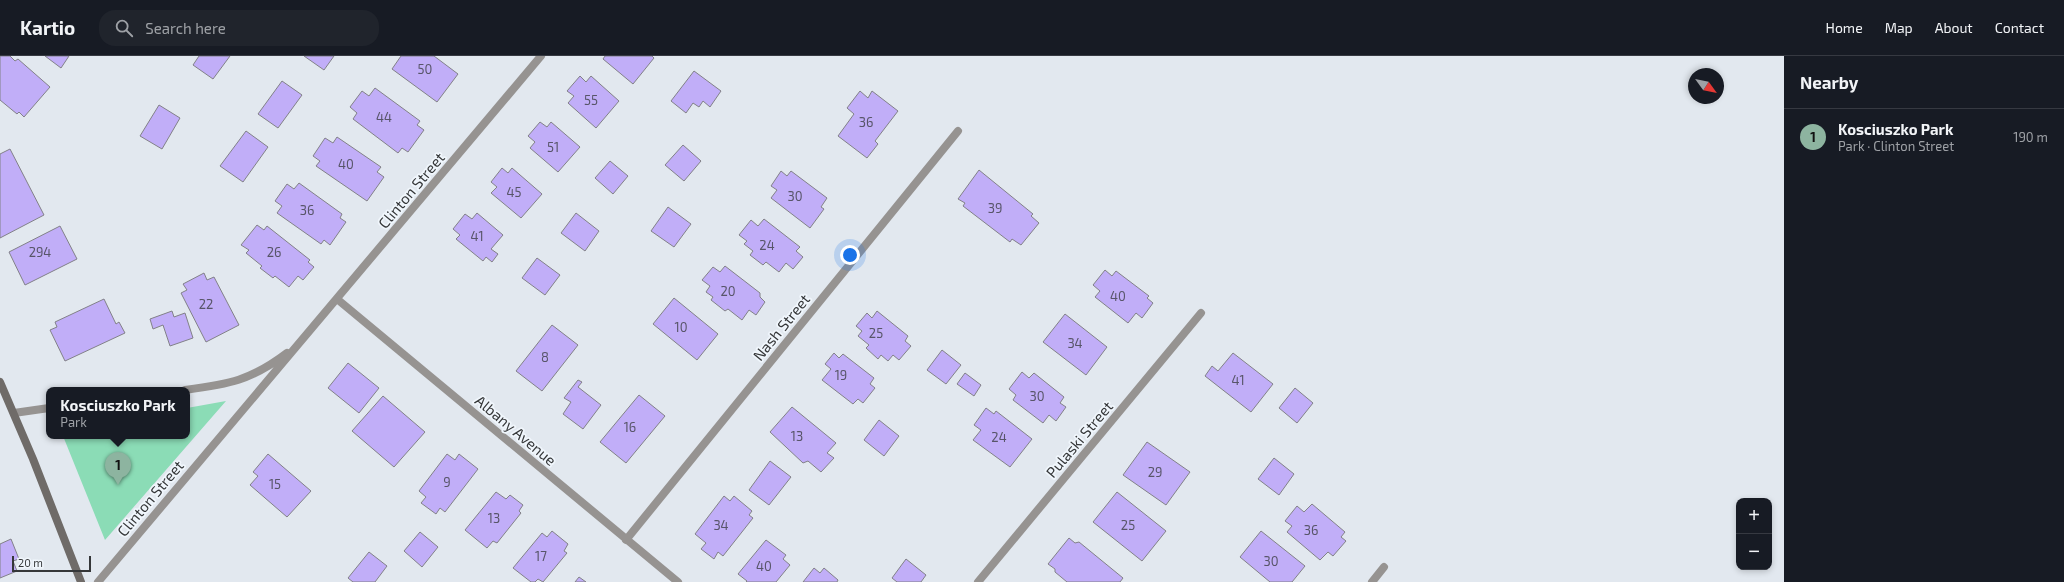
<!DOCTYPE html>
<html lang="en">
<head>
<meta charset="utf-8">
<style>
  :root { --surface:#171b24; --page:#20242c; --text:#f1f3f6; --muted:#9ea1a6; --line:#363941; --accent:#8db4a0 }
  body { margin:0; font-family:"Exo 2",sans-serif; background:var(--page); color:var(--text) }
  .controls { position:absolute; right:12px; bottom:12px; display:grid; overflow:hidden; border-radius:8px; box-shadow:0 2px 6px #0003 }
  .controls button { width:36px; height:36px; display:grid; place-items:center; padding:0; border:0; border-bottom:1px solid var(--line); background:var(--surface); color:var(--text); font:20px sans-serif }
  .compass { position:absolute; left:1688px; top:12px; width:36px; height:36px; border-radius:50%; background:var(--surface); box-shadow:0 2px 6px #0003; rotate:123deg }
  .scale { position:absolute; left:12px; bottom:10px; width:79px; box-sizing:border-box; padding-left:4px; border:2px solid #353739; border-top:0; font-size:11px; line-height:14px; white-space:nowrap; color:#353739; -webkit-text-stroke:3px #f0f6fc; paint-order:stroke }
  .you { position:absolute; left:850px; top:199px; width:14px; height:14px; margin:-10px; border:3px solid #fff; border-radius:50%; background:#1a73e8; box-shadow:0 0 0 6px #1a73e833 }
  .badge { display:grid; place-items:center; width:26px; height:26px; border-radius:50%; background:var(--accent); color:#111; font-size:13px; font-weight:700 }
  .pin { position:absolute; translate:-50% -33px; filter:drop-shadow(0 1px 2px #0008) }
  .pin::after { content:''; position:absolute; top:21px; width:14px; height:12px; background:inherit; clip-path:polygon(0 0,100% 0,50% 100%) }
  .popup { position:absolute; left:46px; top:331px; width:144px; height:52px; box-sizing:border-box; display:grid; place-content:center; border-radius:8px; background:var(--surface); filter:drop-shadow(0 1px 3px #0005); font-size:13px; white-space:nowrap; color:var(--muted) }
  .popup b { font-size:15px; color:var(--text) }
  .popup::after { content:''; position:absolute; left:50%; top:100%; margin-left:-8px; border:8px solid transparent; border-top-color:var(--surface) }
  .list { margin:0; padding:0; list-style:none }
  h2 { display:flex; justify-content:space-between; align-items:center; height:52px; margin:0; padding:0 16px; font-size:17px }
  h2 small { font-size:13px; font-weight:400; color:var(--muted) }
  .list li { display:grid; grid-template-columns:26px 1fr auto; gap:12px; align-items:center; box-sizing:border-box; height:56px; padding:0 16px; border-top:1px solid var(--line) }
  .list b { display:block; font-size:15px; white-space:nowrap }
  .list p { margin:0; font-size:13px; white-space:nowrap; color:var(--muted) }
  .list em { font-size:13px; font-style:normal; color:var(--muted) }
  .icon { flex:none; width:22px; height:22px; fill:none; stroke:currentColor; stroke-width:2; stroke-linecap:round; stroke-linejoin:round }
  .map { position:relative; flex:none; width:1784px; height:526px; overflow:hidden }
  header { display:flex; align-items:center; gap:24px; box-sizing:border-box; height:56px; padding:0 20px; background:var(--surface); border-bottom:1px solid var(--line) }
  header strong { font-size:19px }
  nav { display:flex; gap:22px; margin-inline-start:auto; font-size:14px }
  .search { width:280px; height:36px; background:var(--page); display:flex; align-items:center; gap:10px; box-sizing:border-box; padding:0 14px; border-radius:16px; color:var(--muted); font-size:15px }
  main { display:flex }
  aside { flex:1; background:var(--surface) }
  .map>svg:first-child { display:block }
  .green { fill:#8bdcb6 }
  .building { fill:#c1aef8; stroke:#828188 }
  .lines { fill:none; stroke-linecap:round; stroke-linejoin:round }
  .street { stroke:#969391; stroke-width:8 }
  .secondary { stroke:#6f6b68; stroke-width:8 }
  .labels { text-anchor:middle; dominant-baseline:central; stroke-width:3.5; stroke-linejoin:round; paint-order:stroke }
  .number-label { font-size:13px; fill:#585569 }
  .street-label { font-size:15px; fill:#353739; stroke:#f0f6fc }
</style>
</head>
<body>
<header>
<strong>Kartio</strong>
<div class="search"><svg class="icon" aria-label="search" viewBox="0 0 24 24"><circle cx="10" cy="10" r="6"/><path d="M15 15l6 6"/></svg>Search here</div>
<nav><a>Home</a><a>Map</a><a>About</a><a>Contact</a></nav>
</header>
<main>
<div class="map">
<svg width="1784" height="526" viewBox="0 0 1784 526">
  <rect width="100%" height="100%" fill="#e2e8ef"/>
  <!-- green -->
  <path class="green" d="M226,345l-121,139 -42,-104h124v-28z"/>
  <!-- building -->
  <path class="building" d="M0,0h10l5,5 3,-2 32,28 -26,30 -5,-5 -2,2 -17,-14z
    M45,0h24l-8,12z
    M199,0h31l-17,23 -20,-14z
    M304,0h30l-10,14z
    M401,0h33l24,18 -21,28 -45,-33z
    M605,0h47l2,2 -21,26 -30,-25z
    M694,15l27,20 -11,16 -7,-6 -4,6 -6,-4 -7,10 -15,-12z
    M580,20l6,6 5,-6 28,25 -23,27 -28,-25 6,-7 -7,-5z
    M282,25l20,14 -24,33 -20,-14z
    M375,32l45,33 -3,4 7,5 -16,22 -6,-4 -4,5 -45,-34 4,-6 -7,-6 12,-16 7,5z
    M860,35l8,7 4,-7 26,20 -23,30 3,3 -11,14 -29,-22 16,-22 -7,-6z
    M159,49l21,13 -18,31 -22,-13z
    M540,66l7,5 4,-5 29,25 -22,25 -28,-24 5,-6 -7,-6z
    M246,75l22,16 -25,35 -23,-16z
    M337,81l44,30 -4,5 7,5 -17,24 -51,-35 4,-5 -7,-5 12,-18 8,5z
    M683,89l18,16 -17,20 -19,-16z
    M10,93l34,66 -44,23v-84z
    M610,105l18,15 -15,18 -18,-16z
    M502,112l6,5 4,-5 30,26 -21,24 -30,-25 6,-6 -6,-5z
    M979,114l54,44 -2,2 8,7 -18,22 -9,-6 -2,3 -47,-36 2,-3 -7,-4z
    M781,115l6,5 4,-5 36,27 -6,9 3,2 -14,19 -39,-30 6,-8 -6,-4z
    M299,127l43,31 -2,4 6,4 -16,23 -6,-5 -3,4 -44,-31 5,-7 -7,-5 12,-17 7,5z
    M668,151l23,17 -17,23 -23,-16z
    M477,157l26,22 -12,14 7,5 -6,8 -6,-5 -3,4 -27,-22 4,-4 -7,-6 12,-15 7,5z
    M576,157l23,18 -14,20 -24,-18z
    M764,163l36,28 -4,4 7,6 -10,12 -7,-6 -7,9 -13,-10 -3,3 -13,-10 3,-4 -9,-7 3,-3 -8,-6 12,-15 7,6z
    M257,169l7,5 3,-4 43,34 -2,2 6,5 -11,13 -5,-4 -9,11 -14,-11 -2,2 -13,-10 2,-2 -16,-13 3,-3 -8,-5z
    M60,170l17,33 -52,26 -16,-33z
    M537,202l23,17 -15,20 -23,-17z
    M725,210l35,27v4l5,5 -9,13 -7,-5 -7,10 -14,-11 -3,2 -14,-11 2,-3 -7,-5 4,-6 -8,-6 11,-13 7,5z
    M1105,214l7,6 4,-5 33,25 -2,2 6,5 -11,15 -6,-5 -8,10 -33,-26 5,-6 -7,-6z
    M204,217l3,7 7,-3 25,48 -33,17 -25,-49 6,-3 -4,-6z
    M674,242l44,36 -21,26 -44,-36z
    M104,243l12,25 3,-2 6,11 -60,28 -15,-31 7,-3 -2,-5z
    M172,255l2,6 11,-4 8,25 -23,8 -7,-21 -10,4 -3,-10z
    M877,255l31,25 -3,5 6,5 -12,14 -6,-5 -5,6 -7,-6 -3,4 -12,-11 3,-3 -11,-9 4,-5 -6,-5 11,-13 5,5z
    M1065,258l42,33 -21,28 -43,-33z
    M552,269l26,20 -36,46 -26,-20z
    M942,294l19,15 -15,19 -19,-14z
    M834,297l5,5 4,-4 31,24 -4,6 5,4 -12,15 -5,-4 -5,5 -31,-24 9,-11 -6,-5z
    M1233,297l40,31 -22,28 -46,-36 7,-10 6,5z
    M348,307l31,25 -20,25 -31,-25z
    M1022,316l7,6 5,-5 30,24 -4,6 6,4 -10,14 -7,-6 -6,8 -30,-23 3,-5 -7,-6z
    M965,317l16,12 -7,11 -17,-12z
    M578,324l4,2 -4,5 23,18 -18,24 -20,-15 8,-12 -7,-4z
    M1295,332l18,15 -16,20 -18,-15z
    M639,339l26,21 -39,47 -26,-21z
    M383,340l42,36 -31,35 -42,-36z
    M792,351l44,36 -9,10 7,5 -13,14 -13,-11 -5,2 -33,-31z
    M986,352l8,6 2,-3 36,28 -22,28 -37,-27 8,-10 -7,-5z
    M879,364l20,16 -15,20 -20,-16z
    M1147,386l43,30 -24,33 -43,-30z
    M268,398l43,37 -24,26 -37,-32 8,-9 -5,-4z
    M447,398l8,6 4,-6 19,15 -33,43 -5,-4 -4,6 -15,-11 5,-6 -7,-6z
    M1274,402l20,16 -15,21 -21,-16z
    M770,405l21,16 -22,28 -20,-15z
    M496,436l10,7 4,-4 13,10 -4,6 2,2 -24,30 -4,-2 -6,7 -22,-18z
    M1117,436l49,39 -24,30 -49,-39z
    M724,440l6,5 4,-5 18,15 -3,4 4,3 -30,38 -5,-4 -4,7 -13,-10 5,-6 -11,-9z
    M1312,448l33,28 -4,5 5,4 -13,15 -5,-4 -8,8 -33,-28 5,-6 -7,-5 12,-15 7,6z
    M552,475l16,13 -4,7 3,2 -24,29 -5,-3 -3,3h-4l-18,-14 29,-35 5,4z
    M1261,475l44,35 -13,16h-22l-30,-25z
    M420,476l18,15 -16,20 -18,-16z
    M1069,482l6,5 4,-1 44,36 -3,4h-53l-12,-10v-3l-7,-5z
    M11,483l8,20 -6,2 4,10 -17,7v-34z
    M766,484l20,15 -3,4 7,6 -14,17h-30l1,-1 -9,-7z
    M369,496l18,14 -12,16h-22l-5,-4z
    M906,503l20,16 -5,7h-24l-5,-4z
    M814,512l6,5 4,-5 14,12 -1,2h-34z
    M579,521l7,5h-11z"/>
  <g class="lines">
    <!-- street -->
    <path class="street" d="M337,243l341,283
      M185,334c44,-6 65,-9 102,-37
      M14,357l35,-5
      M626,484l332,-409
      M98,526l443,-526
      M978,526l223,-269
      M1372,526l12,-15"/>
    <!-- secondary -->
    <path class="secondary" d="M0,326l33,77 48,123"/>
  </g>
  <g class="labels">
    <!-- number labels -->
    <g class="number-label">
      <text x="425" y="13">50</text>
      <text x="591" y="44">55</text>
      <text x="384" y="61">44</text>
      <text x="866" y="66">36</text>
      <text x="553" y="91">51</text>
      <text x="346" y="108">40</text>
      <text x="514" y="136">45</text>
      <text x="795" y="140">30</text>
      <text x="995" y="152">39</text>
      <text x="307" y="154">36</text>
      <text x="477" y="180">41</text>
      <text x="767" y="189">24</text>
      <text x="40" y="196">294</text>
      <text x="274" y="196">26</text>
      <text x="728" y="235">20</text>
      <text x="1118" y="240">40</text>
      <text x="206" y="248">22</text>
      <text x="681" y="271">10</text>
      <text x="876" y="277">25</text>
      <text x="1075" y="287">34</text>
      <text x="545" y="301">8</text>
      <text x="841" y="319">19</text>
      <text x="1238" y="324">41</text>
      <text x="1037" y="340">30</text>
      <text x="630" y="371">16</text>
      <text x="797" y="380">13</text>
      <text x="999" y="381">24</text>
      <text x="1155" y="416">29</text>
      <text x="447" y="426">9</text>
      <text x="275" y="428">15</text>
      <text x="494" y="462">13</text>
      <text x="721" y="469">34</text>
      <text x="1128" y="469">25</text>
      <text x="1311" y="474">36</text>
      <text x="541" y="500">17</text>
      <text x="1271" y="505">30</text>
      <text x="764" y="510">40</text>
    </g>
    <!-- street labels -->
    <g class="street-label">
      <text transform="translate(411 134) rotate(-50)">Clinton Street</text>
      <text transform="translate(781 271) rotate(-51)">Nash Street</text>
      <text transform="translate(516 374) rotate(40)">Albany Avenue</text>
      <text transform="translate(1079 383) rotate(-50)">Pulaski Street</text>
      <text transform="translate(150 442) rotate(-50)">Clinton Street</text>
    </g>
  </g>
</svg>
<div class="controls">
<button>+</button>
<button>−</button>
</div>
<svg class="compass" viewBox="-18 -18 36 36"><path d="M0-13l5 13h-10z" fill="#e53935"/><path d="M0 13l5-13h-10z" fill="#9ea1a6"/></svg>
<div class="scale">20 m</div>
<div class="you"></div>
<div class="pin badge" style="left:118px;top:429px">1</div>
<div class="popup"><b>Kosciuszko Park</b>Park</div>
</div>
<aside>
<h2>Nearby<small></small></h2>
<ul class="list">
<li><span class="badge">1</span><div><b>Kosciuszko Park</b><p>Park · Clinton Street</p></div><em>190 m</em></li>
</ul>
</aside>
</main>
</body>
</html>
